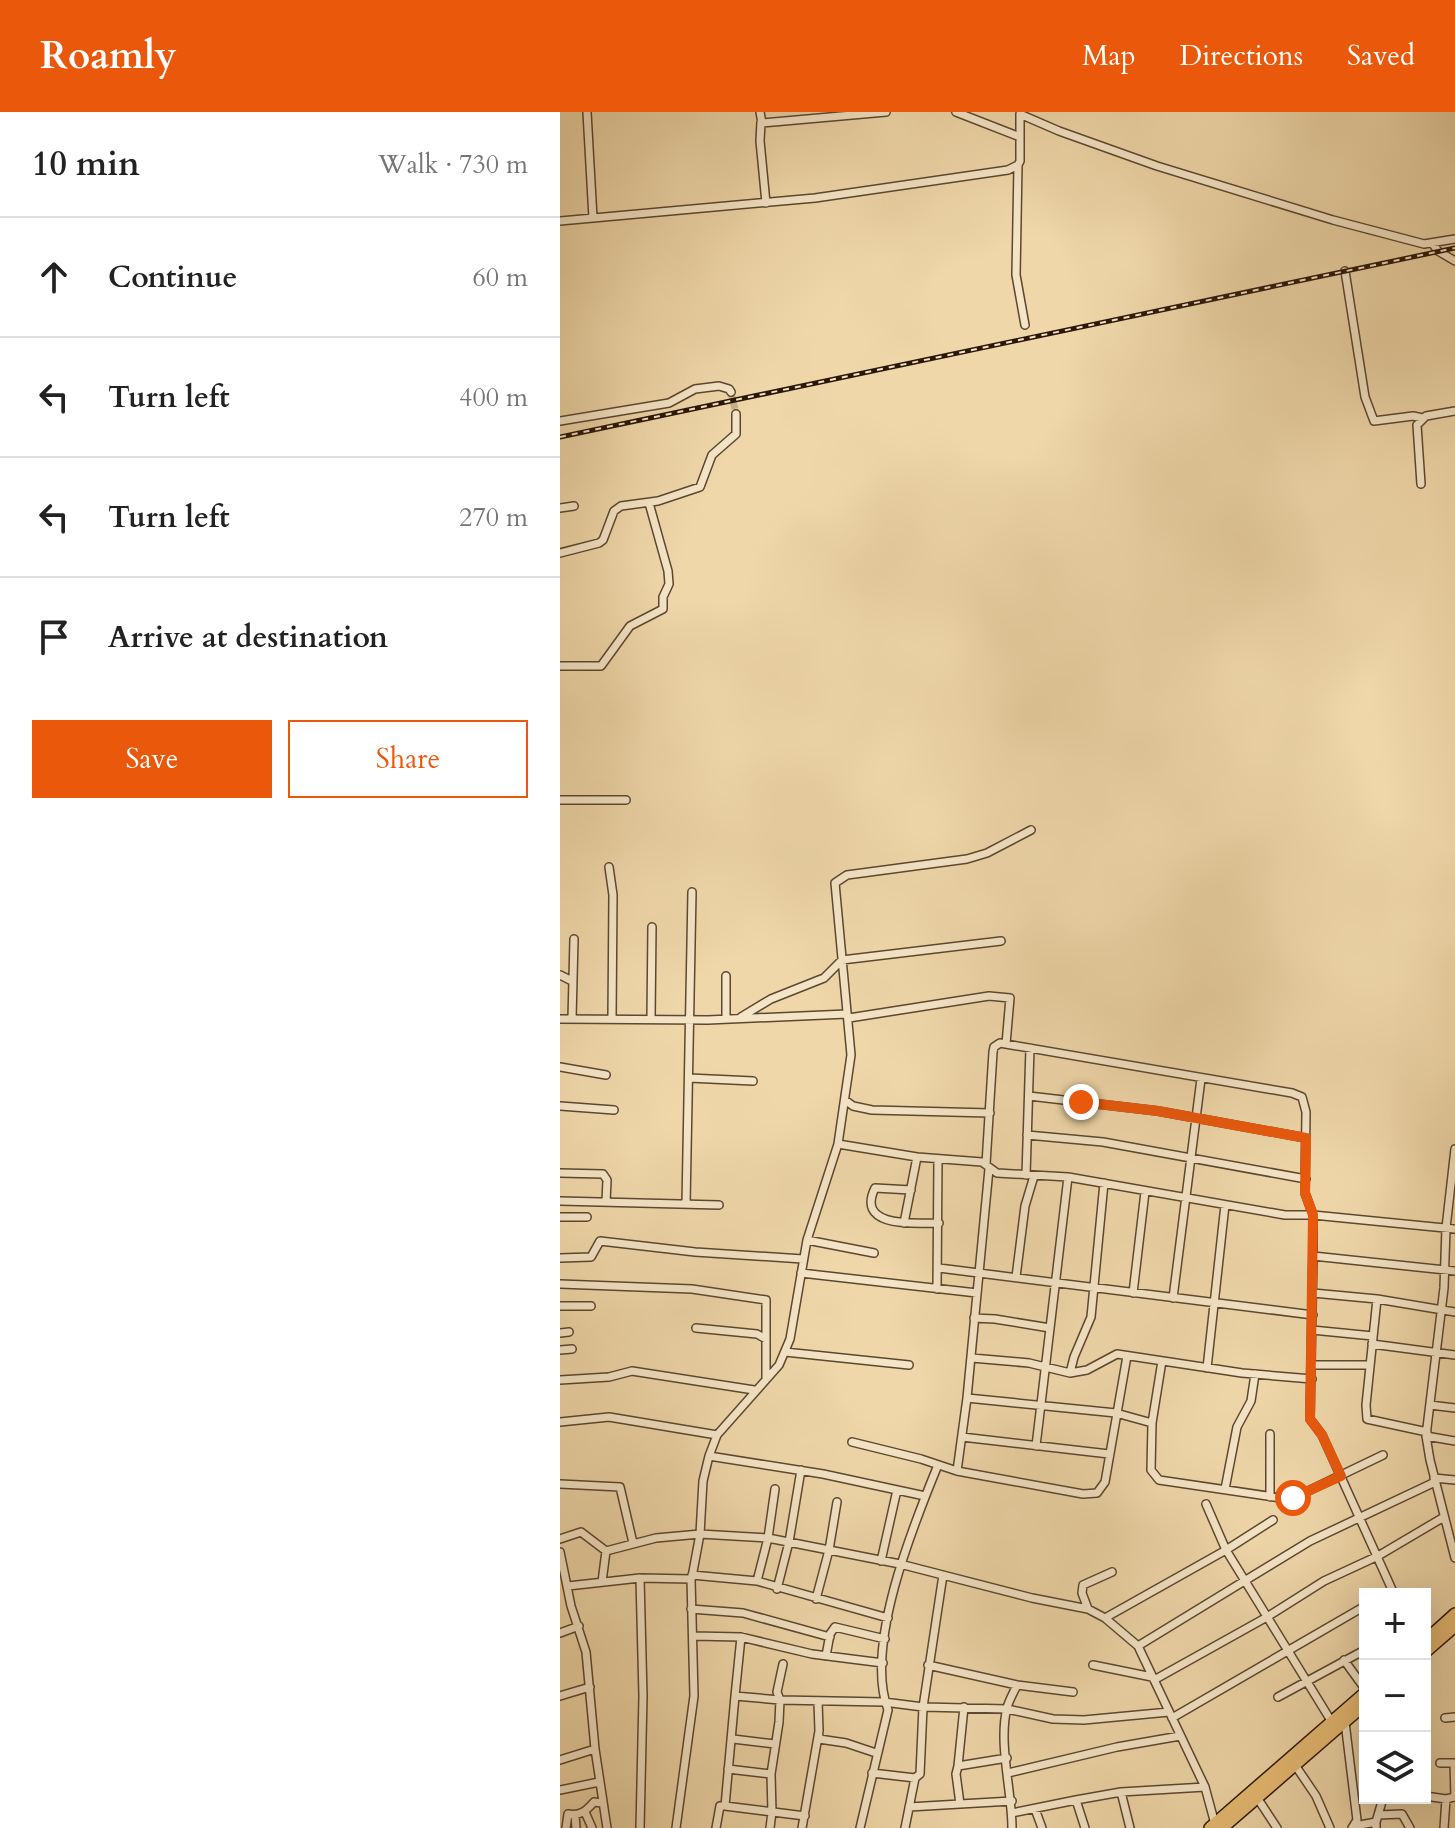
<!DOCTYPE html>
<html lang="en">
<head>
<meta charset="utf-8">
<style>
  :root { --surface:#fff; --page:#f6f6f6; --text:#222; --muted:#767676; --line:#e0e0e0; --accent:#ea580c }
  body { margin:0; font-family:Cardo,serif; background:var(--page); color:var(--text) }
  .controls { position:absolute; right:24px; bottom:24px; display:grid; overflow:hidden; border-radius:0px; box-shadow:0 8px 32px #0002 }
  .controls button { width:72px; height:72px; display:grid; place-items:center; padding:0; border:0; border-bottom:2px solid var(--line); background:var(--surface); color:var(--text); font:40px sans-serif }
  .stop { position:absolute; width:24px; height:24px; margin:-18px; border:6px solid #ea580c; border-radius:50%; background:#fff }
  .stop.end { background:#ea580c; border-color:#fff; box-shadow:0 2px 8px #0008 }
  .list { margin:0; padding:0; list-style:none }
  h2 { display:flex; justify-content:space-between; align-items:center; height:104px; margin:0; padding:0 32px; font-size:34px }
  h2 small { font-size:26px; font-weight:400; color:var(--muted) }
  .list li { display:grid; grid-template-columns:52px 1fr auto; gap:24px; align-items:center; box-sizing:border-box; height:120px; padding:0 32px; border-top:2px solid var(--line) }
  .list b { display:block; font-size:30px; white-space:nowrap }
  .list em { font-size:26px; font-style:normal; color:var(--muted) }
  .actions { display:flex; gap:16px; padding:24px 32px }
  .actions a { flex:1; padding:18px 0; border:2px solid var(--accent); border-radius:0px; text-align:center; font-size:28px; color:var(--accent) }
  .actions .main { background:var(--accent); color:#fff }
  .icon { flex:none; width:44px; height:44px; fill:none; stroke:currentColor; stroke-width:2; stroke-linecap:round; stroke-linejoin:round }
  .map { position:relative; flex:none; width:895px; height:1716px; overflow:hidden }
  header { display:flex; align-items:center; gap:48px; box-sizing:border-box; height:112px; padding:0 40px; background:var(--accent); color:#fff }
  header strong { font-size:38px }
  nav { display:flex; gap:44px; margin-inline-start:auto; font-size:28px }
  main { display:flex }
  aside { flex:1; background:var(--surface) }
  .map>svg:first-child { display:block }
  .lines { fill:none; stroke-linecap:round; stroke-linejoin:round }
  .minor-tunnel { stroke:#c8b189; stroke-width:7; stroke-dasharray:7 3.5; stroke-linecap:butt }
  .minor-casing { stroke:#5c4730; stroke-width:10 }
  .trunk-casing { stroke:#2b1707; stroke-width:14 }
  .minor { stroke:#f5e5c7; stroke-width:7 }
  .trunk { stroke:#e8bc74; stroke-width:11 }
  .rail-casing { stroke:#2b1707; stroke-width:5 }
  .rail { stroke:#f5e5c7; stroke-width:2; stroke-dasharray:6; stroke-linecap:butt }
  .route { stroke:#ea580c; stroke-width:10 }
</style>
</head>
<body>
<header>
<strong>Roamly</strong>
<nav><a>Map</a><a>Directions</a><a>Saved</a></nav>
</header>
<main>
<aside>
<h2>10 min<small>Walk · 730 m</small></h2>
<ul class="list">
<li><svg class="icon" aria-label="ahead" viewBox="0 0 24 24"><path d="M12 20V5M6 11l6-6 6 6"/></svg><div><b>Continue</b></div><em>60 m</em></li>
<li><svg class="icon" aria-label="left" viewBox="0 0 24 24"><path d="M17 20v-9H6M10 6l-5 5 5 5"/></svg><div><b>Turn left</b></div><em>400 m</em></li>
<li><svg class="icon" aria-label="left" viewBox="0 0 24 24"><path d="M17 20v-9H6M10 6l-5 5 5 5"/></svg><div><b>Turn left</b></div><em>270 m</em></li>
<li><svg class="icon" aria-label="arrive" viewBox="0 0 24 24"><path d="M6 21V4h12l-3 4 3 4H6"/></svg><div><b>Arrive at destination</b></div></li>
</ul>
<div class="actions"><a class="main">Save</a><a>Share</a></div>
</aside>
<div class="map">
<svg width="895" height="1716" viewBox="0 0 895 1716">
  <rect width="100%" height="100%" fill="#efd7a9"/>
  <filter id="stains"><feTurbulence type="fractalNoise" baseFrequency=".0025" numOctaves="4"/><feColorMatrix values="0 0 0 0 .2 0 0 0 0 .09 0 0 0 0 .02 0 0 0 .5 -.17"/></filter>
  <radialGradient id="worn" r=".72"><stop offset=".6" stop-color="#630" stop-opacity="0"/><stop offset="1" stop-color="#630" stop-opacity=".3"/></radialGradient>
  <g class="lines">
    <!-- minor-tunnel -->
    <path class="minor-tunnel" d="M171,280l5,22"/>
    <!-- minor casing -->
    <g class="minor-casing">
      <path id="minor" d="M27,0l6,106
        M200,0l2,11 124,-11
        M396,0l64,25
        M462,3l37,16 98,35 176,54 91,24 31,-5
        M201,10l-1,19 6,62
        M458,53l-2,110 9,50
        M0,109l255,-23 193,-28 10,-5 2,-4v-47
        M872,131l6,8 17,10
        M785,159l20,126 9,24 39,-5 10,2
        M0,309l109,-18 26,-14 24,-3 10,3 2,3
        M861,372l-4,-59 9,-9 29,-5
        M0,396l14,-2
        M0,441l39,-10 4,-3 11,-29 7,-5 37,-5 42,-14 12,-32 24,-21v-20
        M0,554h41l29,-40 33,-17v-12l6,-13 -1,-13 -19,-68
        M0,688h66
        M49,755l4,28 -1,123
        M0,863l12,6
        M181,905l30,-18 53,-21 18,-18 159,-19
        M289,906l140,-22 21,2 -4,46
        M0,907l148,1 139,-6
        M12,907l2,-80
        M91,907l1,-92
        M166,907v-43
        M0,955l46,8
        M129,966l64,3
        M469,984l129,15 148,27
        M285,988l8,6 19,4 118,3
        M0,994l54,4
        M467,1023l76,7 203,37
        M278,1032l79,13 65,5 15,11 71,4 -32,269
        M895,1037l-9,79 -2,60 -18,148 4,24 25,98
        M426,1052l7,-112 1,-5 6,-4 292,50 10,4 4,15 -1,81 8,22v41l142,15
        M429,1057l-22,229 149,15 36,10 -1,47 8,10 122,18h12l13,-6 77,-37
        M0,1061l43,1 4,6 -1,22
        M466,1063l4,-127
        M508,1065l217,38h28l142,14
        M351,1078l-36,-2c-20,41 42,35 64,35
        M0,1089l159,4
        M126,1092l6,-312
        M0,1105h27
        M344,1111l13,-66
        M247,1128l67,13
        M753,1144l-3,163 12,16 72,159
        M0,1146l31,-1 9,-16 95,11 108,7
        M379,1156l374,47
        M241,1161l176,20
        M456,1165l9,-71 9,-30
        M0,1172l132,5 74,11v79
        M377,1177l1,-130
        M573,1181l12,-101
        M753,1181l64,6 78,13
        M613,1186l28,-219
        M817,1187l-11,106 1,14 60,13
        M0,1194h31
        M414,1206l21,1 55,9
        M136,1216l61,6 9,5
        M752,1218l61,6
        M0,1221l9,-1
        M812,1232l83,11
        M0,1238l12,-1
        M225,1240l124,13
        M412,1246l57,5 41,10 17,-3 30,-16 125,19 70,6
        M752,1253h58
        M647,1256l18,-163
        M510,1261l4,-16 17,-40 13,-134
        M0,1268l49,-3 23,-6 122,19
        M870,1293l25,3
        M0,1310l49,-5 108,18
        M592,1311l10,-62
        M866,1324l29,5
        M402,1325l147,17
        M292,1330l69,17 36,12 126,23 14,-1 8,-11 22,-126
        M397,1359l10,-73
        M874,1366l21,2
        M0,1372l60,3 13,56
        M665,1377l12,-62 14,-26 4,-27
        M365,1384l-102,-22 -114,-18 8,-21 62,-70 11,-26 17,-99 31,-96 13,-89 -16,-172 12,-8 120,-16 20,-6 44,-23
        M710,1385v-63
        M646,1392l20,46 107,174
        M0,1427l21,-7 25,19 50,-13 44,-4 68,4 132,26 132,34 56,11 17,9 33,28 67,141 10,37
        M0,1440l11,54 15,46 9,97 12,79
        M321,1449l16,-71
        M132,1463l65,6 11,-43 7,-49
        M132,1465l8,-43 3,-53 6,-25
        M80,1466l3,118 -3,132
        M197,1469l131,37
        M42,1470l4,-31
        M8,1474l72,-8 51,1 3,117 -18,132
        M217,1477l12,-47 12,-72
        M256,1487l13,-49 8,-48
        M131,1497l52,4 87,24
        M528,1497l-6,-16 1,-8 29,-13
        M545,1506l121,-68 47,-30
        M0,1521l19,-7
        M133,1524l48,1 71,17 71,9
        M578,1534l172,-105 125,-59
        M266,1544l4,-22 5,-7 50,12
        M784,1548l21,29
        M368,1553l89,20 56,7
        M533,1553l59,12
        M594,1568l113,-63 57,-36 54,-25 66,-39
        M0,1584l30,-9
        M175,1584l6,-59
        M718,1585l83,-45
        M612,1606l193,-112
        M885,1606l10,-1
        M785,1610l12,98 -5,8
        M259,1624v3l27,4 30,10
        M173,1627l42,5
        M447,1646l-49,8 -2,8 4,30 52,-3
        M0,1648l35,-11
        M880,1651h15
        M894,1651l1,34
        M735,1653l21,31 14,32
        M398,1654l6,-59
        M168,1657l43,5
        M312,1661l43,5
        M448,1661l109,-26 63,-11
        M0,1678l39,-8
        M561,1680l9,36
        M696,1684l21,32
        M865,1684l21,3 9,-2
        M516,1688l45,-8 84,-5
        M165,1694l80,10
        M349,1695l51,-3
        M475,1697l7,19
        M25,1700l7,16
        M452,1701l64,-13 9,28
        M15,1703l1,13
        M818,1703l24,-1 8,14
        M795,1714l21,-4
        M6,1716l2,-14c13,2 18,-3 26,-12l8,1
        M156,1716l4,-22h5l10,-110 45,4 104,2 39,5 84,2 46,10 31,1 85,-8
        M210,1716l2,-16 -1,-38 8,-52 1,-22 -3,-8 6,-28
        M242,1716l17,-97 -1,-30
        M300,1716l28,-118c-24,-64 25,-184 50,-245
        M345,1716l10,-50 5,-4 3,-67 20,-132
        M452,1716c0,-37 -14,-85 -5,-120 2,-8 7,-16 10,-23
        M816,1716v-6l7,-24
        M884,1716l2,-29"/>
    </g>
    <!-- trunk casing -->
    <g class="trunk-casing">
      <path id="trunk" d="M865,1529l30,-27
        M865,1540l30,-26
        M650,1716l155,-135
        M662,1716l143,-124"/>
    </g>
    <!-- minor -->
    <use href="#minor" class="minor"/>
    <!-- trunk -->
    <use href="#trunk" class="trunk"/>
    <!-- rail casing -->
    <g class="rail-casing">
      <path id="rail" d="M0,325l895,-189"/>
    </g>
    <!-- rail -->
    <use href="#rail" class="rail"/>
  </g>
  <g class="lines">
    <!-- route -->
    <path class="route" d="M521,990l77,9 148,27 -1,55 8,22 -3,204 12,16 19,41 -48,22"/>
  </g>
  <rect width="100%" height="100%" filter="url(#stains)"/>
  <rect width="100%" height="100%" fill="url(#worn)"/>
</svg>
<div class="controls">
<button>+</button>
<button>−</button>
<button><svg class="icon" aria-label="layers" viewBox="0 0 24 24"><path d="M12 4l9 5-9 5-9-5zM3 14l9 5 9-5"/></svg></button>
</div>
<div class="stop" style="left:733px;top:1386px"></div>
<div class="stop end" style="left:521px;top:990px"></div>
</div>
</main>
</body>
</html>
